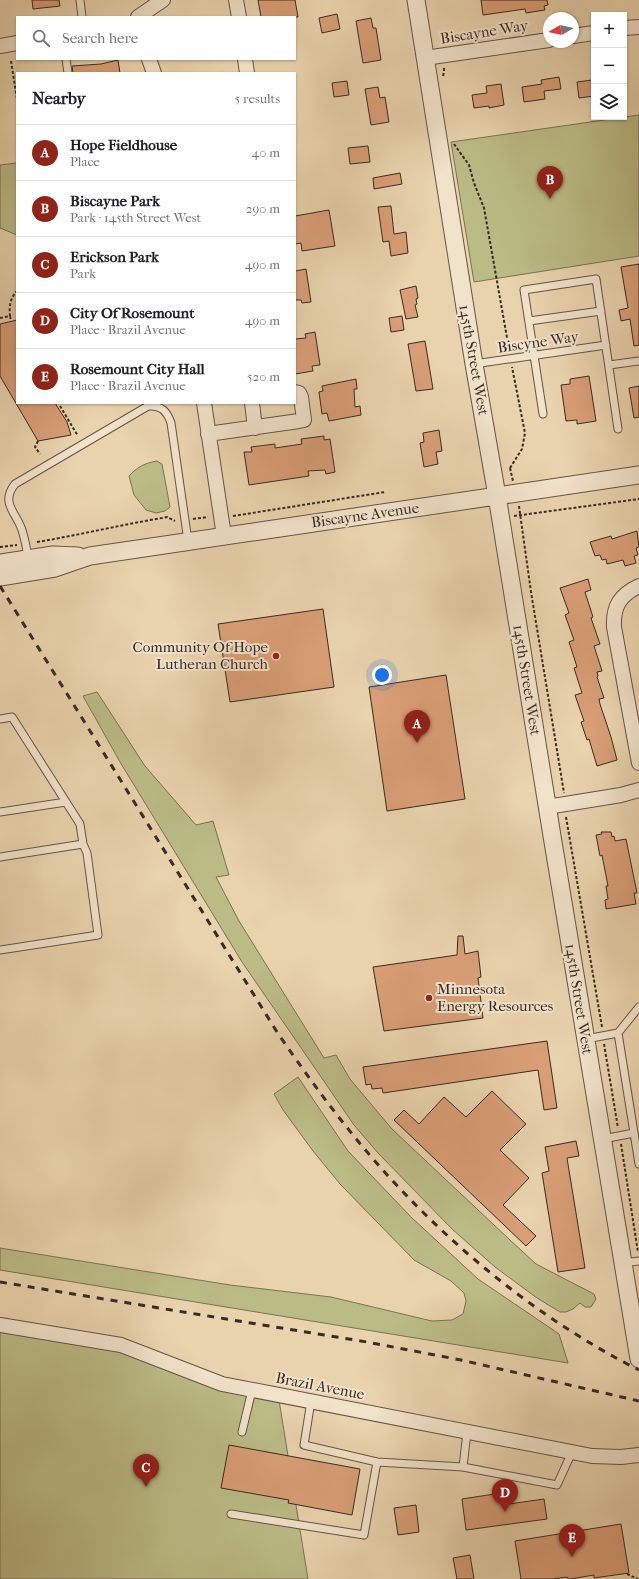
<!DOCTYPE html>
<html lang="en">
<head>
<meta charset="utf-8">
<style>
  :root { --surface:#fff; --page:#f2f2f2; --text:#202124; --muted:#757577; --line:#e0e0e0; --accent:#8f2418 }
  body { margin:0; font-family:"IM FELL French Canon",serif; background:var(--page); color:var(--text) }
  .controls { position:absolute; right:12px; top:12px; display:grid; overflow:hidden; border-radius:0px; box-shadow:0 1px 3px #0004 }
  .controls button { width:36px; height:36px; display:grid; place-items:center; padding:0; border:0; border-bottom:1px solid var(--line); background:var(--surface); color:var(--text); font:20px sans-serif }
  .compass { position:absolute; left:543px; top:12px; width:36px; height:36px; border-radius:50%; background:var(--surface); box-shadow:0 1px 3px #0004; rotate:261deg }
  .you { position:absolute; left:382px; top:675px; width:14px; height:14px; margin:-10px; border:3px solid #fff; border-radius:50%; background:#1a73e8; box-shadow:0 0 0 6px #1a73e833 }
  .badge { display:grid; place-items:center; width:26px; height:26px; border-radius:50%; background:var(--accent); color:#fff; font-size:13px; font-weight:700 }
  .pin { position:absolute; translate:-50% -33px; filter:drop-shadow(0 1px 2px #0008) }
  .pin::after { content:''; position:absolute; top:21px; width:14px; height:12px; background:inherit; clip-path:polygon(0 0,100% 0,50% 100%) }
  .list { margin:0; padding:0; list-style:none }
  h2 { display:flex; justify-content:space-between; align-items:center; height:52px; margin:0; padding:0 16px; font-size:17px }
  h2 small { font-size:13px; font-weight:400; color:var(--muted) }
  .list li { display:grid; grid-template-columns:26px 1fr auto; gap:12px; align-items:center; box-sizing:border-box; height:56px; padding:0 16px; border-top:1px solid var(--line) }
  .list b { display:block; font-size:15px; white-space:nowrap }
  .list p { margin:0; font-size:13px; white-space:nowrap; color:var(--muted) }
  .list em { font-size:13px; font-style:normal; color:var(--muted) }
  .icon { flex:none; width:22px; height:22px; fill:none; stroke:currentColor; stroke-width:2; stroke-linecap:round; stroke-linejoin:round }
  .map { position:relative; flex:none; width:639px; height:1579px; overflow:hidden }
  .search { position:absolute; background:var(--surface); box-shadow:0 1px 3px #0004; left:16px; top:16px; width:280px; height:44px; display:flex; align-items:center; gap:10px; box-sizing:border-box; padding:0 14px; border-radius:0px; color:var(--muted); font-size:15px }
  .panel { position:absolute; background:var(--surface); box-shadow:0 1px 3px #0004; left:16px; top:72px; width:280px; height:332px; border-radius:0px }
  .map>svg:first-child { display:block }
  .green { fill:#bbbb86; stroke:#7a7356 }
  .building { fill:#d99e76; stroke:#382b25 }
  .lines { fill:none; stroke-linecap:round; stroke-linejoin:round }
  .service-casing { stroke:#645547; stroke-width:9 }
  .minor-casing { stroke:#645547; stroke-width:16 }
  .tertiary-casing { stroke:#645547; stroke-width:19 }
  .path { stroke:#382b25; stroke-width:2; stroke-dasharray:3 2; stroke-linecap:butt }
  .service { stroke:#f1e2ca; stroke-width:7 }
  .minor { stroke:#f1e2ca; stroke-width:14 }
  .tertiary { stroke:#f1e2ca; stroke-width:17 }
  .rail { stroke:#382b25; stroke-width:3; stroke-dasharray:7 7; stroke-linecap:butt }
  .poi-dot { fill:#8f2418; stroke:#f1e2ca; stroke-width:1.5 }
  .labels { text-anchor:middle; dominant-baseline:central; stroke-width:4; stroke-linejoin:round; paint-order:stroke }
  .street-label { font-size:15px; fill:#382b25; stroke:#f1e2ca }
  .poi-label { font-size:15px; fill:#382b25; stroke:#f1e2ca; text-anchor:end }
</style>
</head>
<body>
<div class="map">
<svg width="639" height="1579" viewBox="0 0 639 1579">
  <rect width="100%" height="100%" fill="#e9d3ad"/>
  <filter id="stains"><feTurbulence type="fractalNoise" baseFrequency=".005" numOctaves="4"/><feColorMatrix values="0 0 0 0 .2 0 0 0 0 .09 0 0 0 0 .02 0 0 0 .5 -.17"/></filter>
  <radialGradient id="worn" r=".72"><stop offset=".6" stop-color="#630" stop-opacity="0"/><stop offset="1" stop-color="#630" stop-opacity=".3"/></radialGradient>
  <!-- green -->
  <path class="green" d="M639,115v141l-165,26 -23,-140z
    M17,163v72l-17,-7v-63z
    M157,461l5,3 8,43 -5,4 -9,2 -10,-3 -12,-15 -5,-19c8,-9 16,-13 28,-15z
    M97,692l48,74 51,59 17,-4 16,54 -13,2 23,44 85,137 12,-3 14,24 42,50 118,111 26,24 58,30 2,5 -5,8h-6l-5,-4 -7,6 -7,3h-6l-23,-14 -42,-31 -43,-38 -74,-76 -24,-28 -112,-163 -122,-200 -37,-66z
    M298,1077l50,74 63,66 67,62 81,55 9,29 -568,-93v-22l230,37 101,12 101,24 20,-1 11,-6 3,-13 -2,-8 -13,-12 -37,-21 -74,-76 -27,-33 -30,-41 -9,-16z
    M0,1325l126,21 97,40 55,8 30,185h-308z"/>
  <!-- building -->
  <path class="building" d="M32,0h27l1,6 -27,3z
    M258,0h37l3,17h-37z
    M481,0h66l1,5 -4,1 1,4 -19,3 -1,-4 -42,6z
    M337,14l3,15 -18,4 -3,-15z
    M371,18l2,10h3l5,32 -18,3 -7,-42z
    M118,60l2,13h-47l-1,-7 29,-2z
    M559,77l2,12 -17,2 1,8 -21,3 -2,-15 20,-3 -1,-4z
    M592,80l2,16 -15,2 -2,-16z
    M347,81l2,14 -15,2 -2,-14z
    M501,84l3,21 -15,3v-2l-15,2 -2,-13 15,-2 -1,-7z
    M378,87l2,11 5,-1 4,25 -18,3 -6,-36z
    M368,146l2,16 -20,2 -2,-16z
    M400,173l2,11 -28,5 -1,-11z
    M391,206l3,28 12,-2 2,21 -17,3 -2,-15 -6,1 -5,-35z
    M329,210l6,36 -33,5 -1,-8 -6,1v-28z
    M639,264v81l-5,1 -4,-27 -9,2 -2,-11 9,-2 -7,-41z
    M306,269l5,33 -9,1 -1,-3h-6v-29z
    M416,286l2,12 -2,1 1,5 -2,1 3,12 -12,2 -6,-29z
    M402,316l2,14 -13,2 -2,-14z
    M17,320v83h38l12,19 4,13 -33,6 -38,-65v-52z
    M315,332l5,33 -8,1 1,5 -18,3v-35l11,-1 -1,-4z
    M425,341l8,48 -17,2 -8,-47z
    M589,376l7,45 -19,3v-4l-11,1 -5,-36 9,-1v-5z
    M356,379l1,10h-3l1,18 5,-1 1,9 -32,6 -2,-8 -5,1 -3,-22 4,-1 -1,-5z
    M639,386v31l-5,1 -5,-30z
    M439,430l3,21 -6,1 2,12 -14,3 -4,-24 4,-1 -1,-9z
    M324,436v4l6,-1 5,33 -9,2 -1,-4 -17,1 1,5 -60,9 -5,-33h8l-1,-5 24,-3v4l27,-4 -1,-5z
    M637,531l2,16 -3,1 2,7 -4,1 2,7 -11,3 -2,-6 -16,4 -1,-5 -4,1 -2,-5 -5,1 -5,-14 21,-6 1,3z
    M588,579l3,11 -6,2 8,25 -2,1 9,26 -6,2 8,25 -5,1 1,4 -1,1 7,21 -5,1 1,5 11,33 6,23 -20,6 -8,-27 -2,1 -6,-18 3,-1 -9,-26 7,-2 -8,-25 3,-1 -8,-25 5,-2 -9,-25 4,-2 -9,-25z
    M323,609l11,78 -104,15 -12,-78z
    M446,675l19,124 -78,12 -18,-124z
    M601,832h10l1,5 2,-1 1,5 11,-2 11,54h-3l2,11 -30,5 -1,-9 3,-1 -2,-13h2l-6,-31 -2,1 -4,-21 6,-1z
    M458,936h5l2,18 13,-3 3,26 -3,1 5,40 -99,13 -11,-64 84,-12z
    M547,1041l10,67 -13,2 -6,-40 -155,23 -1,-5 -10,1 -1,-5 -5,1 -3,-18z
    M492,1091l34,33 -26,26 29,28 -26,27 33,31 -10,10 -132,-126 10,-10 15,14 25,-27 22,20z
    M576,1141l3,15 -12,2 18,110 -27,4 -16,-99 7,-2 -4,-24z
    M229,1445l131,24 -8,46 -64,-12 1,-3 -68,-12z
    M501,1493l1,12 42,-6 3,20 -81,11 -4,-31z
    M416,1505l3,27 -21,3 -4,-27z
    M621,1524l8,49 -35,5v-3l-24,4h-2l-1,-2 -15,2h-31l-6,-38z
    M470,1555l4,24h-17l-4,-21z"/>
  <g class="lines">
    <!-- service casing -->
    <g class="service-casing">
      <path id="service" d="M80,0l2,17
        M66,59l2,14
        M529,321l72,-10
        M474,364l132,-19
        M609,365l30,-4
        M543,414l-19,-124 72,-11 22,150
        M28,559c-1,-10 -3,-19 -6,-29 -6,-18 -22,-27 -7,-46l133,-78c13,-1 19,5 23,17l17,118
        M0,719l12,-2 68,107 3,20 -83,13
        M0,812l66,-10
        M0,950l98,-15 -11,-82 -4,-9
        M618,1033l21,-26
        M586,1039l32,-6 21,131
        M603,1139l31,-6
        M623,1263l16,-2
        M311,1401l-7,44 73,17 86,5
        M242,1432l10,-42
        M467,1432l-4,35 94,18 15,-33
        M231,1514l133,21 13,-73"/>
    </g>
    <!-- minor casing -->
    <g class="minor-casing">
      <path id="minor" d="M236,0l3,17
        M138,17l25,-17
        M624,28l15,-1
        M573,36l21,-3
        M0,46l17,-3
        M425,58l124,-18
        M149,59l5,14
        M245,59l2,14
        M204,403l20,133
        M252,403l3,25
        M208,434l91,-13 5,-1 -3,-23 -2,-4 -4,-1
        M639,586c-19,9 -26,20 -25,41l25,136
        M547,807l74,-12 18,-5
        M0,1325l121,20 101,39 370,72 29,1 18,-2"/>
    </g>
    <!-- tertiary casing -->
    <g class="tertiary-casing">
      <path id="tertiary" d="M416,0l58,364 23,132 56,346 86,517
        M0,563l53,-8 25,1
        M0,577l55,-9 35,-12 549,-81"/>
    </g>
    <!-- path -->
    <path class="path" d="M11,61l6,38
      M443,76l1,-4v-5
      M454,144l15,21 5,18 10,25 25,141
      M10,316l1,5
      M0,318l10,-2c-1,-9 0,-18 7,-25
      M60,406l18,30
      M38,441l-3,6 5,7
      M510,468l3,13
      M510,468l12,-19 3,-16 -13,-66
      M519,506l12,86 33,201
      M233,516l152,-24
      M514,516l125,-17
      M193,519l15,-2
      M37,542c42,-7 83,-17 125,-24l5,-1 8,4
      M0,547l17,-2
      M566,817l36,210
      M604,1044l14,84
      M621,1144l17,108
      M627,1574l11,5"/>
    <!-- service -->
    <use href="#service" class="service"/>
    <!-- minor -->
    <use href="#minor" class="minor"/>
    <!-- tertiary -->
    <use href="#tertiary" class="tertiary"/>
    <!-- rail -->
    <path class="rail" d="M0,586l277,446c22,32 44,63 68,93 78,99 181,188 294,245
      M0,1282l367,60 94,18 178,41"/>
  </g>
  <!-- markers -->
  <g class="poi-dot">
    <circle cx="276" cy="656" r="4"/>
    <circle cx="429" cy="998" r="4"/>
  </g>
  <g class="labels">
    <!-- street labels -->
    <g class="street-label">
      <text transform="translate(484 32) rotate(-9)">Biscayne Way</text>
      <text transform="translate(538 342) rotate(-8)">Biscyne Way</text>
      <text transform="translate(474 360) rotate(80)">145th Street West</text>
      <text transform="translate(365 515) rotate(-8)">Biscayne Avenue</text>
      <text transform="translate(527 680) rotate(81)">145th Street West</text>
      <text transform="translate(579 999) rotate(81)">145th Street West</text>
      <text transform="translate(320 1386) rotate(11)">Brazil Avenue</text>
    </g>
    <!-- poi labels -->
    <g class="poi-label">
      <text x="268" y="647">Community Of Hope<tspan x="268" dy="17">Lutheran Church</tspan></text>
      <text x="437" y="989" text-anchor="start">Minnesota<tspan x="437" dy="17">Energy Resources</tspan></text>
    </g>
  </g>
  <rect width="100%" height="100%" filter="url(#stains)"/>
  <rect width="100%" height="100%" fill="url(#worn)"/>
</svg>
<div class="controls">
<button>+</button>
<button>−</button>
<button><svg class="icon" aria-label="layers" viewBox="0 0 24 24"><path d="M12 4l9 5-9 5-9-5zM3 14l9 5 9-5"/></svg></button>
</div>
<svg class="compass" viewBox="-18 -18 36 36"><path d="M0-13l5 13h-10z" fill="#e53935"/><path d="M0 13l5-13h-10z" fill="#757577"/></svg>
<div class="you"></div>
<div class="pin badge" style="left:417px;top:743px">A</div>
<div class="pin badge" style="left:550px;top:199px">B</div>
<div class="pin badge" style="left:146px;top:1487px">C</div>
<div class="pin badge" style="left:505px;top:1512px">D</div>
<div class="pin badge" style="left:572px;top:1557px">E</div>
<div class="search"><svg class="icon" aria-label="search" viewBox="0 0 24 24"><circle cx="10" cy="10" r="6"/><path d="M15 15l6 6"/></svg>Search here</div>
<section class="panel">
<h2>Nearby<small>5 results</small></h2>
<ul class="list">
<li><span class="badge">A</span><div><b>Hope Fieldhouse</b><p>Place</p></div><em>40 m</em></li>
<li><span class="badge">B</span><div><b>Biscayne Park</b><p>Park · 145th Street West</p></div><em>290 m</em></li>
<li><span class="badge">C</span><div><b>Erickson Park</b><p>Park</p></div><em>490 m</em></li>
<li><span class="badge">D</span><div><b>City Of Rosemount</b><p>Place · Brazil Avenue</p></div><em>490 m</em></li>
<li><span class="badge">E</span><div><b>Rosemount City Hall</b><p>Place · Brazil Avenue</p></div><em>520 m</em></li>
</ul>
</section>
</div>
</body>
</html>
